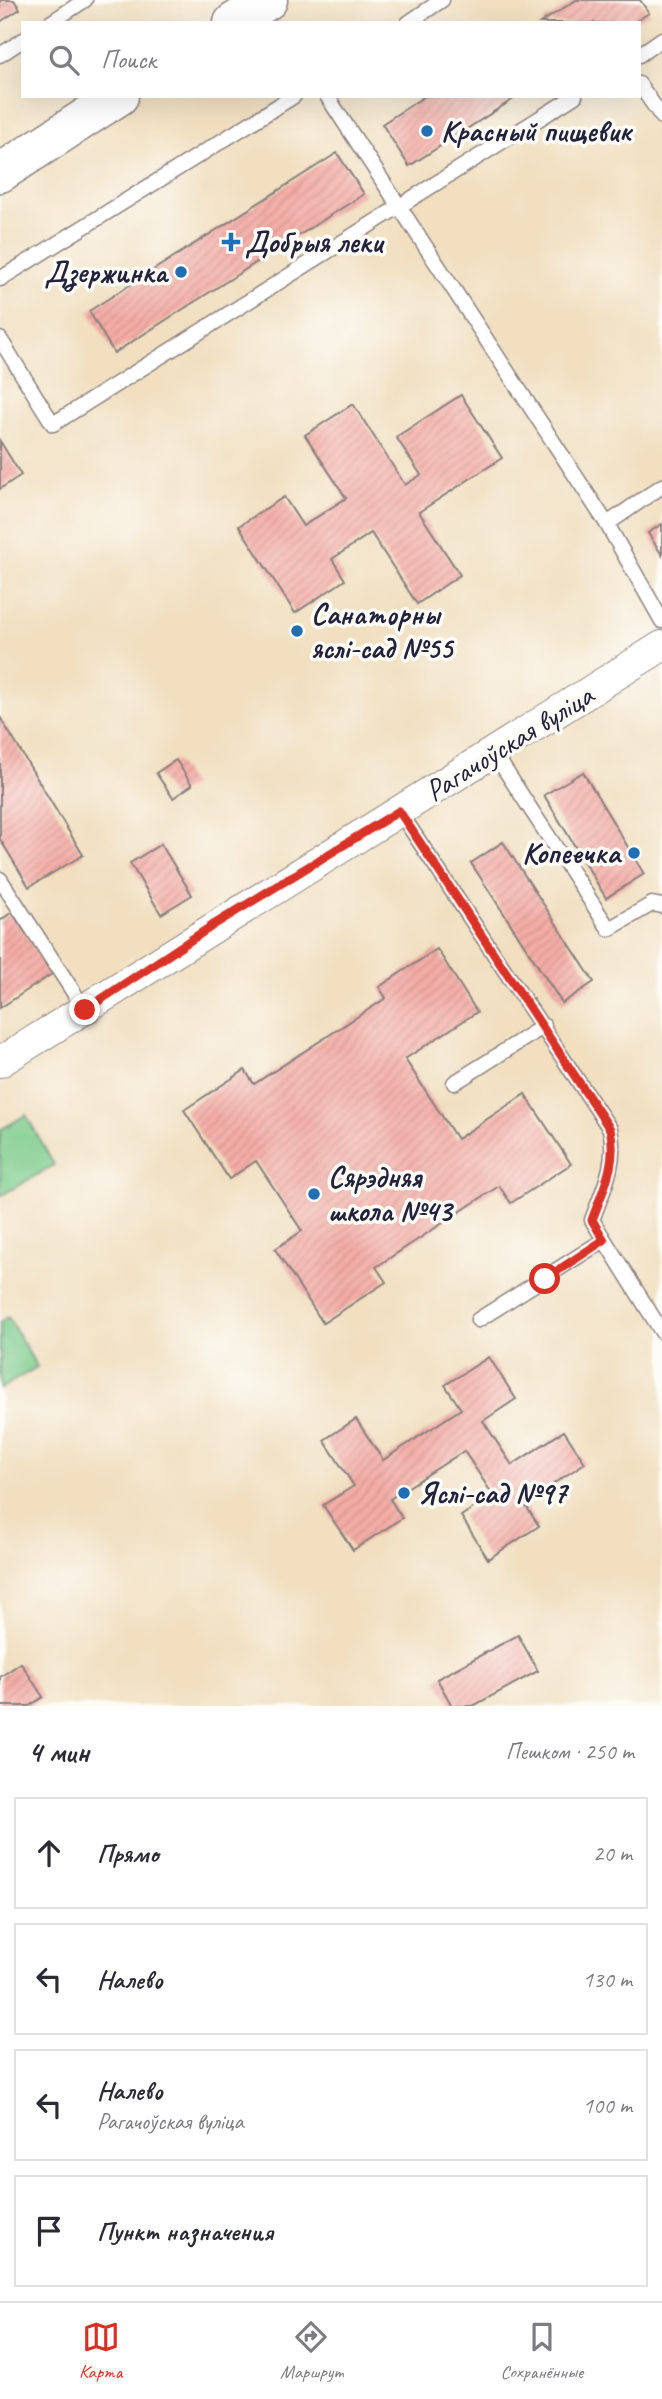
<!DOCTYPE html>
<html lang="ru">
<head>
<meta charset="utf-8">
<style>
  :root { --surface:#fff; --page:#f2f2f3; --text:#2b2b33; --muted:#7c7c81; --line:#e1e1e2; --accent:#d93025 }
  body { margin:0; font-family:Caveat,sans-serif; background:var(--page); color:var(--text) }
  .stop { position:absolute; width:21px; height:21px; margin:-16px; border:5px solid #d93025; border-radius:50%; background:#fff }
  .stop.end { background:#d93025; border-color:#fff; box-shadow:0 2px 7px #0008 }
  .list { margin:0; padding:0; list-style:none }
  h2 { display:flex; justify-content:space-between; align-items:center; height:91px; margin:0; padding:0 28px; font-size:30px }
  h2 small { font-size:23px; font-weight:400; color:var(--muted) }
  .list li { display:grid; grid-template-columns:46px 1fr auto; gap:21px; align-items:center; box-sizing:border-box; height:112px; margin:0 14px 14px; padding:0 14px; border:2px solid var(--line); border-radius:0px }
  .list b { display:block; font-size:26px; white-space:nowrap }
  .list p { margin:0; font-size:23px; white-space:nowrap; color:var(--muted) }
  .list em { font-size:23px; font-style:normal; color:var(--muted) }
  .icon { flex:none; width:38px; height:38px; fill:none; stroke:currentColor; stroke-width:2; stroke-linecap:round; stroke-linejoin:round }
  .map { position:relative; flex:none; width:662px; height:1706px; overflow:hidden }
  .search { position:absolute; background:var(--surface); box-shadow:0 7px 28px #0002; left:21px; right:21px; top:21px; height:77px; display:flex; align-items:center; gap:18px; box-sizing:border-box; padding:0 24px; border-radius:0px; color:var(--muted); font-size:26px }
  .sheet { height:595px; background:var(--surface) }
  nav { display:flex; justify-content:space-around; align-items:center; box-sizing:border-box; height:98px; border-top:2px solid var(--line); background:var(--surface); font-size:19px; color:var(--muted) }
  nav a { display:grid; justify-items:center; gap:4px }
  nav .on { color:var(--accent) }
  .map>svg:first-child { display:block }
  .green { fill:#7dcb8b; stroke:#507663; stroke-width:2 }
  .building { fill:url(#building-hatch) }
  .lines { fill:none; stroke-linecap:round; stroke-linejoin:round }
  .lane-casing { stroke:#8a807e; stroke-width:17 }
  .street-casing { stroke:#8a807e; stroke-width:32 }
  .primary-casing { stroke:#8a807e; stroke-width:41 }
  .lane { stroke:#fff; stroke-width:14 }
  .street { stroke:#fff; stroke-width:30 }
  .primary { stroke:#fff; stroke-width:38 }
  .route { stroke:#d93025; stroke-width:9 }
  .poi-dot { fill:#1f6fb2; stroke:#fdfcf7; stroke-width:2.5 }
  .labels { text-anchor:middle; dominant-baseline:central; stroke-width:7; stroke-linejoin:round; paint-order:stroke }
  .poi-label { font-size:30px; font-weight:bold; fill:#22223b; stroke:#fdfcf7; text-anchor:start }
  .street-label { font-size:30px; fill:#22223b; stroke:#fdfcf7 }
</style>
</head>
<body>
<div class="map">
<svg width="662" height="1706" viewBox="0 0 662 1706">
  <defs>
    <pattern id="building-hatch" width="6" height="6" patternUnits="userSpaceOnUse" patternTransform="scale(1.75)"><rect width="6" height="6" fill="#f4ada6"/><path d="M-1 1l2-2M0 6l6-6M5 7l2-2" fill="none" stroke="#d19590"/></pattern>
  </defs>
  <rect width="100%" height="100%" fill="#fdfcf7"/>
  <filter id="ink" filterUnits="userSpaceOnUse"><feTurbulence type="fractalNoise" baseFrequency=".0143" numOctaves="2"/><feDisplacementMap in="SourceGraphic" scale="14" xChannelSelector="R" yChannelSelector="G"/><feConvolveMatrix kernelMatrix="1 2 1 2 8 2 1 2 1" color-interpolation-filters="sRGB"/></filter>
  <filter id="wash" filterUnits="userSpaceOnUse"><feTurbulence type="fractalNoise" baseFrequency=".00686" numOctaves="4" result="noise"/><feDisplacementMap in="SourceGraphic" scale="28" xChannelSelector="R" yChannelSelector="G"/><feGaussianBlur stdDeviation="1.57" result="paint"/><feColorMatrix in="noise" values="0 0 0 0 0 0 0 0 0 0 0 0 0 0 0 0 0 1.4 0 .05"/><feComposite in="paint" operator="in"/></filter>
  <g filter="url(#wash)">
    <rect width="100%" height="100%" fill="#f1dfc0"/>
    <!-- green -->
    <path class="green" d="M26,1115l28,50 -54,31v-66z
      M8,1317l29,50 -37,22v-67z"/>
    <g id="blocks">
      <!-- building -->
      <path class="building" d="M0,0h14l6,9 -20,13z
        M576,0h64l9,13 -16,10h-93z
        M425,96h93l-109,70 -27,-42z
        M337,153l27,41 -250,159 -25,-42z
        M461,395l41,63 -83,54 41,63 -43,29 -46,-71 -39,26 13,21 -50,33 -56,-87 45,-29 19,29 43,-28 -41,-63 48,-31 52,81 16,-10 -25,-38z
        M0,441l21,34 -21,14z
        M662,524v31l-14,-22z
        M0,717l83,138 -54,32 -29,-48z
        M176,760l16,25 -19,13 -17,-25z
        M583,772l61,102 -38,24 -62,-103z
        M503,842l91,140 -32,21 -91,-140z
        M161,844l31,51 -31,19 -31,-51z
        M12,912l40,62 -52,34v-87z
        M437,949l40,63 -72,47 52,80 68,-45 46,70 -60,39 -12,-17 -123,81 10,15 -63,41 -48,-74 27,-18 -46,-70 -27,18 -45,-69 61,-40 9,14 132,-86 -7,-11z
        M489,1357l27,42 -33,22 29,44 52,-34 21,32 -61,40 15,23 -51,33 -27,-43 32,-21 -29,-44 -74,48 12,19 -49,32 -30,-45 31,-19 -30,-46 32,-21 27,41 78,-51 -16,-24z
        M518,1635l20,36 -65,35h-21l-15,-27z
        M21,1663l22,34 -14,9h-29v-29z"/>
    </g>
  </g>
  <g filter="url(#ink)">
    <use href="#blocks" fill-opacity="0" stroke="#8a807e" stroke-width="2"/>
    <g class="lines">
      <!-- lane casing -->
      <g class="lane-casing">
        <path id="lane" d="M50,23l35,-23
          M408,23l34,-23
          M0,55l23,-15
          M639,55l23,-16
          M639,84l23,33
          M327,96l280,428 55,97
          M0,279l294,-183
          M0,339l53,85 522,-328
          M607,524l55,-38
          M494,753l115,176 43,-25 10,2
          M399,811l211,318c8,33 -7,61 -18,91l70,112
          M0,879l85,131
          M454,1083l90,-57
          M478,1320l126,-80"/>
      </g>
      <!-- street casing -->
      <g class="street-casing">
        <path id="street" d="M0,1062l662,-416"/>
      </g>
      <!-- primary casing -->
      <g class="primary-casing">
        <path id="primary" d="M233,23l35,-23
          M0,173l119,-77"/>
      </g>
      <!-- lane -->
      <use href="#lane" class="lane"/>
      <!-- street -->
      <use href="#street" class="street"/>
      <!-- primary -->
      <use href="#primary" class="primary"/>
    </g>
  </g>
  <g class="lines" filter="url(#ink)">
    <!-- route -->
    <path class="route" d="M85,1010l130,-86 184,-113 211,318c8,33 -7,61 -18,91l12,20 -59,39"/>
  </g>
  <!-- markers -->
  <g class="poi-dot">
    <circle cx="427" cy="131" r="7"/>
    <path d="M227.5 231.5h7v7h7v7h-7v7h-7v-7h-7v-7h7z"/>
    <circle cx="181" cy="272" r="7"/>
    <circle cx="297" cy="631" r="7"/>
    <circle cx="634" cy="853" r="7"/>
    <circle cx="314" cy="1194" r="7"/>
    <circle cx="404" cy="1493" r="7"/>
  </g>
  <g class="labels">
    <!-- poi labels -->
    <g class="poi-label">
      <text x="441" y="131">Красный пищевик</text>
      <text x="245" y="242">Добрыя леки</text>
      <text x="167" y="272" text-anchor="end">Дзержинка</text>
      <text x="311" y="614">Санаторны<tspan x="311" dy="34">яслі-сад №55</tspan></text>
      <text x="620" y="853" text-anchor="end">Копеечка</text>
      <text x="328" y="1177">Сярэдняя<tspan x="328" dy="34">школа №43</tspan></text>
      <text x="418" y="1493">Яслі-сад №97</text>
    </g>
    <!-- street labels -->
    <g class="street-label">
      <text transform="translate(509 743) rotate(-32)">Рагачоўская вуліца</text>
    </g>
  </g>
</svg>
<div class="stop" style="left:545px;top:1279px"></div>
<div class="stop end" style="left:85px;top:1010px"></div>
<div class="search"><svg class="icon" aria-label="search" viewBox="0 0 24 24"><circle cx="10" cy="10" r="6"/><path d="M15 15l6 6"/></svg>Поиск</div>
</div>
<section class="sheet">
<h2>4 мин<small>Пешком · 250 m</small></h2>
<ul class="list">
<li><svg class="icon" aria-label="ahead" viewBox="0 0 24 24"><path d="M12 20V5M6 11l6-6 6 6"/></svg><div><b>Прямо</b></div><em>20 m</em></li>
<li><svg class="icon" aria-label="left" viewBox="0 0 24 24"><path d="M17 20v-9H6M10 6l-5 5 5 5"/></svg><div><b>Налево</b></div><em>130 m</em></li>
<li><svg class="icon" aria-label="left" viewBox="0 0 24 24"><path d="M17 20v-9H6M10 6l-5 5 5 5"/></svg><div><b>Налево</b><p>Рагачоўская вуліца</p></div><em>100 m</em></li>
<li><svg class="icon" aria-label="arrive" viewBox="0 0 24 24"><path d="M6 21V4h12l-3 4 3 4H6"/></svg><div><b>Пункт назначения</b></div></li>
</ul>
</section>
<nav>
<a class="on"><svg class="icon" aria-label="map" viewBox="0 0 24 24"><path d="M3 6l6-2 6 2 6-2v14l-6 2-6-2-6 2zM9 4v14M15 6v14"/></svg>Карта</a>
<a><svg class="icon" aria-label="directions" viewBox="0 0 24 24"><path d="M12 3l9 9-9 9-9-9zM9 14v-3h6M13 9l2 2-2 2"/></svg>Маршрут</a>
<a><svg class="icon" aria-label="saved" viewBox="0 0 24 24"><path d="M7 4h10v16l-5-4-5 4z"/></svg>Сохранённые</a>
</nav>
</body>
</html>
